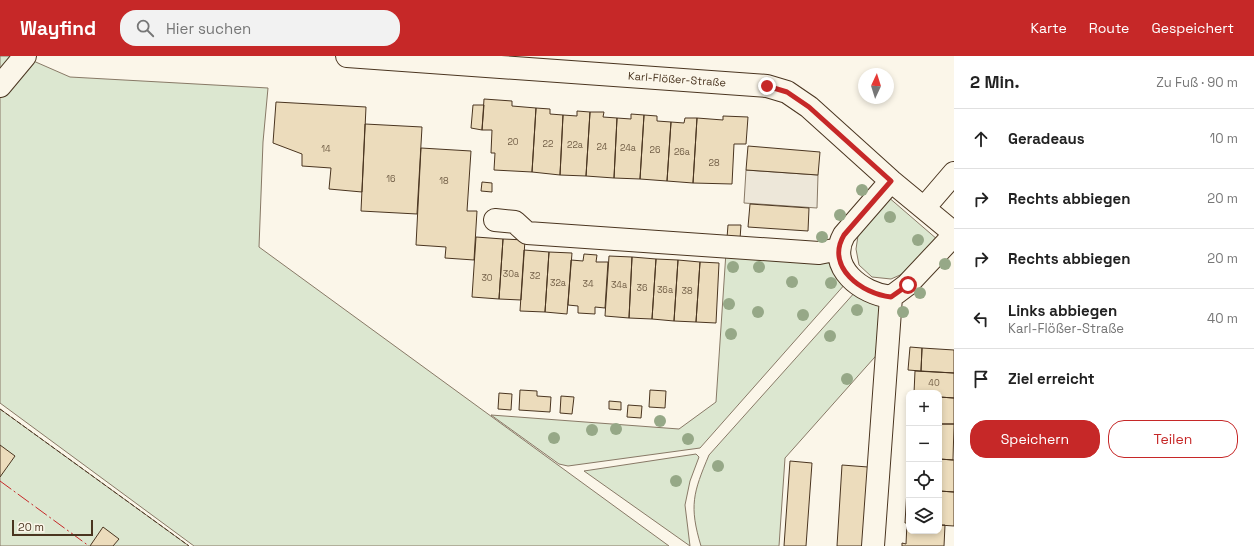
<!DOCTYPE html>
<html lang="de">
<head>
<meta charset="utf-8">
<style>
  :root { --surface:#fff; --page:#f2f2f2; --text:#222; --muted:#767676; --line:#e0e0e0; --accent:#c62828 }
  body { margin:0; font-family:"Space Grotesk",sans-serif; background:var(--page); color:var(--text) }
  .controls { position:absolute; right:12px; bottom:12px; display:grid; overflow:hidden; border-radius:8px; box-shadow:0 2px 6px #0003 }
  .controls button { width:36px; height:36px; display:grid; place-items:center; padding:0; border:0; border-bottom:1px solid var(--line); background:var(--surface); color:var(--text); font:20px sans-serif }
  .compass { position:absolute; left:858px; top:12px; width:36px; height:36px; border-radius:50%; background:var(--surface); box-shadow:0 2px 6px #0003; rotate:4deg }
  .scale { position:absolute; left:12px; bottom:10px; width:81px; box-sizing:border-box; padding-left:4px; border:2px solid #4a3520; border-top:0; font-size:11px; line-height:14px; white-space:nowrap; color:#4a3520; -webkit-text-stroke:3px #fbf6e9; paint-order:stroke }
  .stop { position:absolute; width:12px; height:12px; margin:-9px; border:3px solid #c62828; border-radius:50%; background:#fff }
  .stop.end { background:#c62828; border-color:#fff; box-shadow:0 1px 4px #0008 }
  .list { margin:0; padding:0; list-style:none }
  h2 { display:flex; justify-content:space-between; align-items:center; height:52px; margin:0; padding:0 16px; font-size:17px }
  h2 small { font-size:13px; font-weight:400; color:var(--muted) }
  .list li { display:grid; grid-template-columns:26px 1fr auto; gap:12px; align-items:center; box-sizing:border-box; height:60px; padding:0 16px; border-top:1px solid var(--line) }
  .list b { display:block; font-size:15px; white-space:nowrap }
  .list p { margin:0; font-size:13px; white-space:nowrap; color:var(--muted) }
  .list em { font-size:13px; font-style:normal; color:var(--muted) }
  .actions { display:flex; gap:8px; padding:12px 16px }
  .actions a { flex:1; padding:9px 0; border:1px solid var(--accent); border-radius:16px; text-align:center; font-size:14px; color:var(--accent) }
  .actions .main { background:var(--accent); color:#fff }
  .icon { flex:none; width:22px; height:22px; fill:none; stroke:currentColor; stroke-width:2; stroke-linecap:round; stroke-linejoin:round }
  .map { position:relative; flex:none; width:954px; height:490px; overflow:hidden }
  header { display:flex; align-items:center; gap:24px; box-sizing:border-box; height:56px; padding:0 20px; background:var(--accent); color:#fff }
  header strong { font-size:19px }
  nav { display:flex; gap:22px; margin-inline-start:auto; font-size:14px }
  .search { width:280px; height:36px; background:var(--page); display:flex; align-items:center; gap:10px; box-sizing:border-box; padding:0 14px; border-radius:16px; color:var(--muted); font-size:15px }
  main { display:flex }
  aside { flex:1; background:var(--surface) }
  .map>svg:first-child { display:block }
  .green { fill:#dce7d0; stroke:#887966 }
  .parking { fill:#ede7d9; stroke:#887966 }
  .building { fill:#ecdcbc; stroke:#4a3520 }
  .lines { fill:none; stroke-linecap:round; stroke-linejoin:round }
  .minor-casing { stroke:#4a3520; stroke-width:24 }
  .minor { stroke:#fbf6e9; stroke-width:22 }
  .fence { stroke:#4a3520; stroke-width:1; stroke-dasharray:5 2; stroke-linecap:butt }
  .power { stroke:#c62828; stroke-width:1; stroke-dasharray:14 3 2 3; stroke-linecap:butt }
  .tree { fill:#96a887 }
  .route { stroke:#c62828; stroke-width:5 }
  .labels { text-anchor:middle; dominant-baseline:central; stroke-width:3; stroke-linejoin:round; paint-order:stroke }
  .number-label { font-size:9px; fill:#725f47 }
  .street-label { font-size:11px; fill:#4a3520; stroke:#fbf6e9 }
</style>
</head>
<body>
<header>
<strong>Wayfind</strong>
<div class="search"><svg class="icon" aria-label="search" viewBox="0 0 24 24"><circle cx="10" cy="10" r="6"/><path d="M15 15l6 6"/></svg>Hier suchen</div>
<nav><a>Karte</a><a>Route</a><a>Gespeichert</a></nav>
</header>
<main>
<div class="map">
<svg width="954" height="490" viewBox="0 0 954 490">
  <rect width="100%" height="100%" fill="#fbf6e9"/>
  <!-- green -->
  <path class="green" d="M0,0h22l48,21 198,11 -5,54 -4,105 410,299h-475l-194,-143z
    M887,140l51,44 -31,32 -16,7 -19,-2 -13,-12 -3,-16 3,-20z
    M726,196l106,7 14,24 -146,165 -132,18 -9,-2 -68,-49 188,14 37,-27z
    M856,235l29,11 -3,47 -97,109 -6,88h-78c-12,-40 -8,-53 8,-91z
    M0,353l189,137h-189z
    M696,398l3,3 -9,24 -5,24 5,41 -106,-75z"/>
  <!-- parking -->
  <path class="parking" d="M746,114l72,5 -1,33 -73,-5z"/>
  <!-- building -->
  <path class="building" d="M484,43l28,2v5l24,2 -4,64 -38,-2 1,-17h-4l1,-23h-10z
    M276,46l90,5 -4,85 -33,-3 2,-21 -29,-2v-12l-29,-11z
    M473,49h11l-2,25 -11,-2z
    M536,52l14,1v5l13,1 -3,60 -28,-3z
    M577,55l13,1 -4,64 -26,-1 3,-60 14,1z
    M590,56h14l-1,5 14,1 -3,60 -28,-2z
    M631,58l13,1 -4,64 -26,-1 3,-60 14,1z
    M644,59l13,1v5l14,1 -4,59 -27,-2z
    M723,60l25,1 -2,27h-12l-2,40 -39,-1 4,-65 26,2z
    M685,62h12l-4,65 -26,-2 4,-59 13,1z
    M365,68l57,3 -5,87 -56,-3z
    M748,90l72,6 -2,23 -72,-5z
    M421,92l50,3 -4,60h10l-3,49 -29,-2 1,-11 -30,-2z
    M482,126l10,1v9l-11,-1z
    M750,148l59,4 -1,23 -60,-4z
    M728,169h13l-1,14 -13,-1z
    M476,181l27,2 -4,60 -27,-2z
    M503,183l22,1 -4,60 -22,-1z
    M524,194l25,2 -4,60 -25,-1z
    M549,196l23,1 -5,61 -22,-2z
    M584,198l13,1 -1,7h12l-3,46 -10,-1v7l-17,-1v-7l-10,-1 3,-45 12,1z
    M609,200l23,1 -3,61 -24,-2z
    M632,201l24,2 -4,60 -23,-1z
    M656,203l22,1 -4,61 -22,-2z
    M678,204l22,2 -4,60 -22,-1z
    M700,206l19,1 -3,60 -20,-1z
    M910,291l12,1 -1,23 -13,-1z
    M922,292l32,2v23l-33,-2z
    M915,315l39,2v25l-15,-1v-4h-25z
    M520,334l17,1v5l14,1 -1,15 -31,-2z
    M650,334l16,1 -1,17 -16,-1z
    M499,337l13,1 -1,16 -13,-1z
    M561,340l13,1 -2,17 -12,-1z
    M939,341l15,1v26h-15z
    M609,345l12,1v8l-12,-1z
    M628,349l14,1 -1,12 -14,-1z
    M939,368h15l-1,36 -14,-1z
    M0,389l15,11 -15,21z
    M939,403l15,1v32l-15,-1z
    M790,405l22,2 -6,83h-22z
    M842,409l26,2 -5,79h-26z
    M907,433h2v34h-4z
    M939,435l15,1v34l-15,-1z
    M907,467h2v8h30v-6h6l-1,21h-42v-3l4,1z
    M103,471l16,12 -6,7h-23z"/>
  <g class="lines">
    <!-- minor casing -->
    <g class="minor-casing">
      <path id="minor" d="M347,0l420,30 20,6 22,15 82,74 63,52
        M0,30l25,-30
        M891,125l-47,54c-18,32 18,59 47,62l16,-12 47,-50
        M924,152l30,-35
        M495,164l20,2 12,11 292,20 20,-4
        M873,490l18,-249"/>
    </g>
    <!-- minor -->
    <use href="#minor" class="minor"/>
    <!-- fence -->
    <path class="fence" d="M0,353l189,137"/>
    <!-- power -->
    <path class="power" d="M0,425l89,65"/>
  </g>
  <!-- trees -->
  <g class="tree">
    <circle cx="862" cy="134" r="6"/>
    <circle cx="840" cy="159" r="6"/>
    <circle cx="890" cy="161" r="6"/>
    <circle cx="822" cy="181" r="6"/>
    <circle cx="918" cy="184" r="6"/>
    <circle cx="945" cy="208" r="6"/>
    <circle cx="733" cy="211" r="6"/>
    <circle cx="759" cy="211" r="6"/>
    <circle cx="792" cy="226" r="6"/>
    <circle cx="831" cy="227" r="6"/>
    <circle cx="920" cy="237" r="6"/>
    <circle cx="729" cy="248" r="6"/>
    <circle cx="857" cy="254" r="6"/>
    <circle cx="758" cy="256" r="6"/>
    <circle cx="903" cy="256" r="6"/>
    <circle cx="803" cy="259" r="6"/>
    <circle cx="731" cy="278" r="6"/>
    <circle cx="830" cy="280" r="6"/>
    <circle cx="847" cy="323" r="6"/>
    <circle cx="660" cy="365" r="6"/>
    <circle cx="616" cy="373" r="6"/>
    <circle cx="592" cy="374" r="6"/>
    <circle cx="554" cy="382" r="6"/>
    <circle cx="688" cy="383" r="6"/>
    <circle cx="718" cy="410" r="6"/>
    <circle cx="676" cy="425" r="6"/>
  </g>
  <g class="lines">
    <!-- route -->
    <path class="route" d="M767,30l20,6 22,15 82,74 -47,54c-19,32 18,59 47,62l17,-12"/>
  </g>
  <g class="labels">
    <!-- number labels -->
    <g class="number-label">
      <text x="513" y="86">20</text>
      <text x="548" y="88">22</text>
      <text x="575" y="89">22a</text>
      <text x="602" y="91">24</text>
      <text x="628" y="92">24a</text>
      <text x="326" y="93">14</text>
      <text x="655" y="94">26</text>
      <text x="682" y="96">26a</text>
      <text x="714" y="107">28</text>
      <text x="391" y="123">16</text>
      <text x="444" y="125">18</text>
      <text x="511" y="218">30a</text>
      <text x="535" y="220">32</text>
      <text x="487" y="222">30</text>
      <text x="558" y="227">32a</text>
      <text x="588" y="228">34</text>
      <text x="619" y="229">34a</text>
      <text x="642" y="232">36</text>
      <text x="665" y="234">36a</text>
      <text x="687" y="235">38</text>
      <text x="934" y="327">40</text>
    </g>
    <!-- street labels -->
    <g class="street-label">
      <text transform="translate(677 23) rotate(4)">Karl-Flößer-Straße</text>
    </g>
  </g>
</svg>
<div class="controls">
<button>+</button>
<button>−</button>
<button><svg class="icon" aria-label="locate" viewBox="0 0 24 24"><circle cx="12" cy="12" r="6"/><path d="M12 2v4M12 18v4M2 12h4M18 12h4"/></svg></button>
<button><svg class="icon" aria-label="layers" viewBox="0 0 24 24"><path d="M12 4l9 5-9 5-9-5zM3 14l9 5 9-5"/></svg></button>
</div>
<svg class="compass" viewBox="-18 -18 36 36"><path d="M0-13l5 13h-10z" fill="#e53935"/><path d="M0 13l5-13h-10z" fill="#767676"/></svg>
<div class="scale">20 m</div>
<div class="stop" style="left:908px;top:229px"></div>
<div class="stop end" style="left:767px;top:30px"></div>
</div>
<aside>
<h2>2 Min.<small>Zu Fuß · 90 m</small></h2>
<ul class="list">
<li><svg class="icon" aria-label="ahead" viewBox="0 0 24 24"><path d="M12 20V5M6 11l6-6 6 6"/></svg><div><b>Geradeaus</b></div><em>10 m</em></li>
<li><svg class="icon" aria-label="right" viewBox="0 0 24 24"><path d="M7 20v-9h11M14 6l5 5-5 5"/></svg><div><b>Rechts abbiegen</b></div><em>20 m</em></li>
<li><svg class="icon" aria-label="right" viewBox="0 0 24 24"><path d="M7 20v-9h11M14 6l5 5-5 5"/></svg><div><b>Rechts abbiegen</b></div><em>20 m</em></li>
<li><svg class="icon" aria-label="left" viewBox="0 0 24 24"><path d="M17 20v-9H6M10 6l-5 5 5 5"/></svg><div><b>Links abbiegen</b><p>Karl-Flößer-Straße</p></div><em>40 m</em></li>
<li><svg class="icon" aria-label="arrive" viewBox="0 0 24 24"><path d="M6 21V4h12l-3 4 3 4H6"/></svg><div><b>Ziel erreicht</b></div></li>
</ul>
<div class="actions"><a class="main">Speichern</a><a>Teilen</a></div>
</aside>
</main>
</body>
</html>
